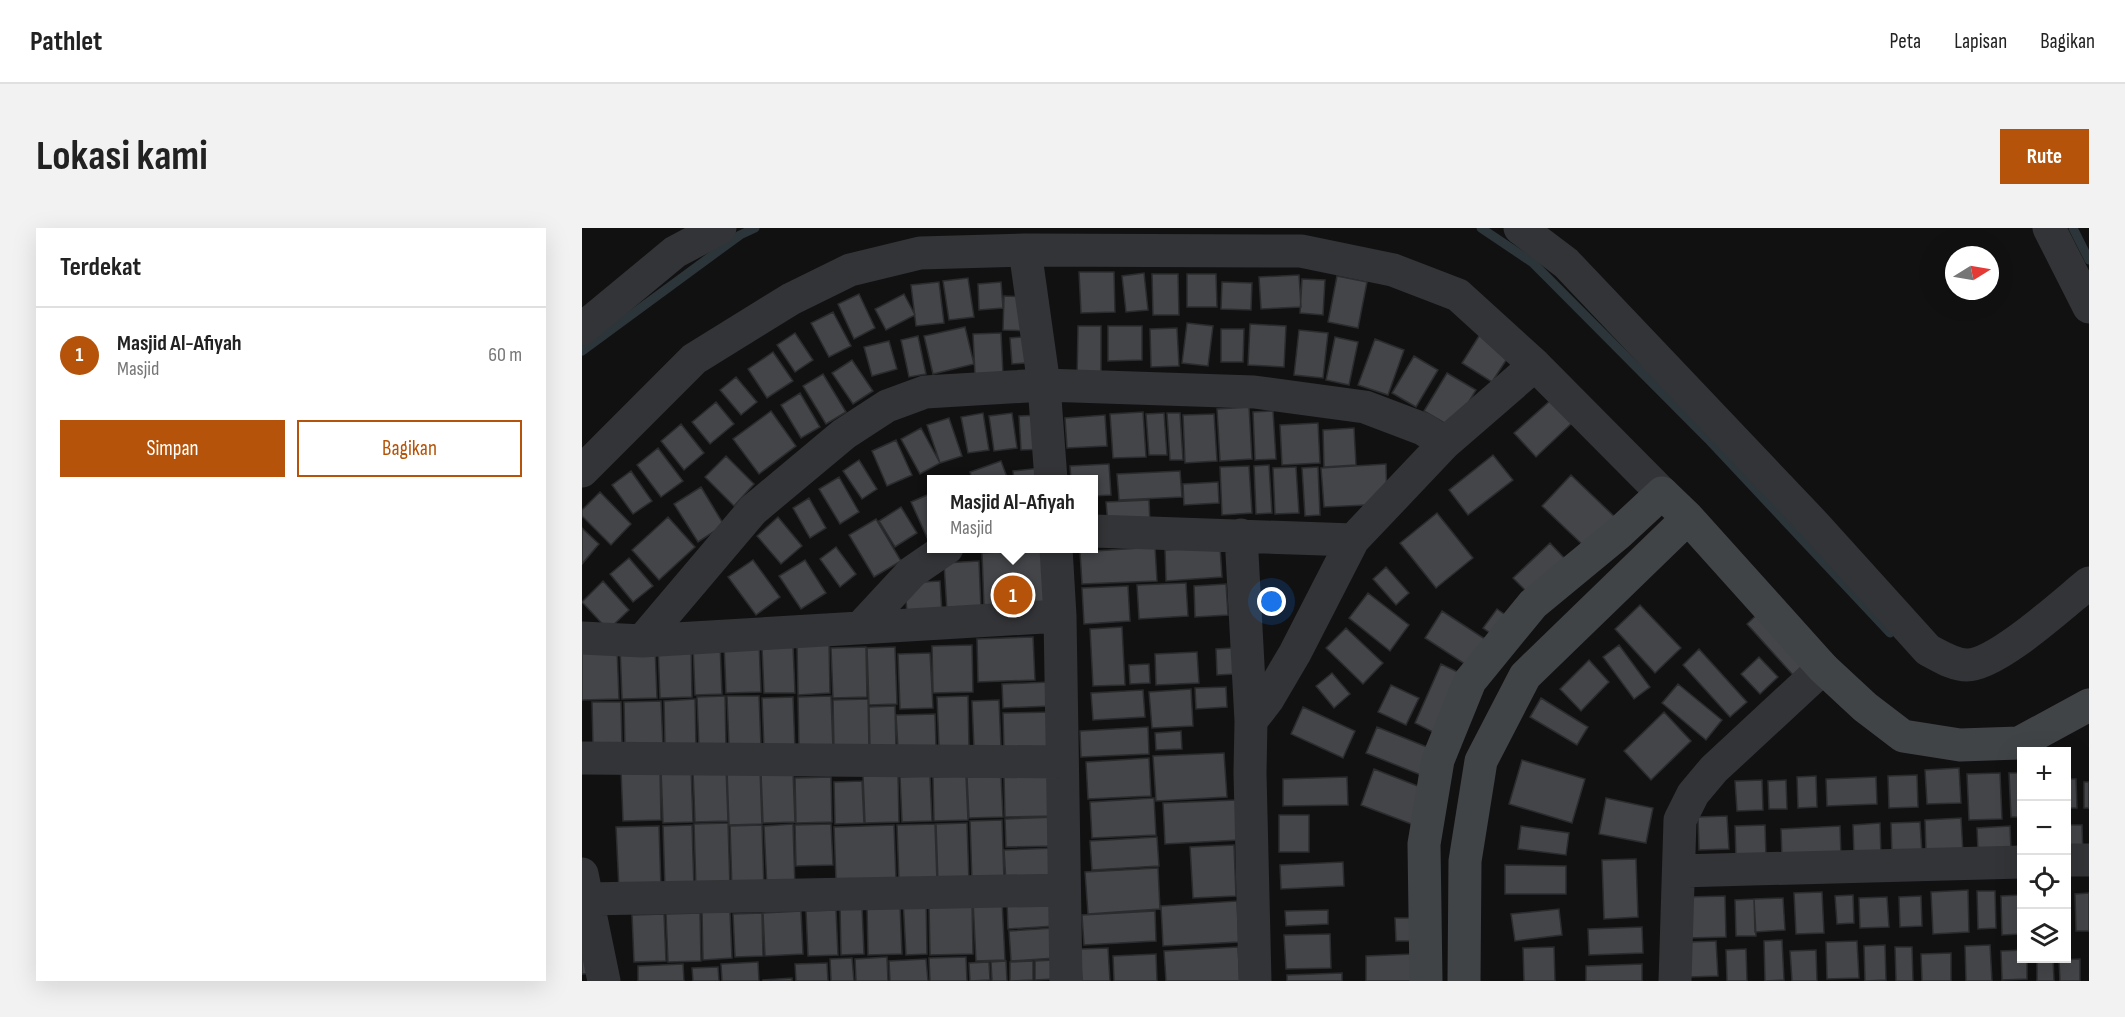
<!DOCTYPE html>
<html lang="id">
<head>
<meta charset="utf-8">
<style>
  :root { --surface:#fff; --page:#f2f2f2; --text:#222; --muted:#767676; --line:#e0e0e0; --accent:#b45309 }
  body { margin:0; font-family:"Sofia Sans Condensed",sans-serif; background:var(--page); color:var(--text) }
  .controls { position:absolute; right:18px; bottom:18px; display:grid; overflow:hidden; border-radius:0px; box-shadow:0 6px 24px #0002 }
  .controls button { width:54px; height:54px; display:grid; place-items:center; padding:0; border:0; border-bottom:2px solid var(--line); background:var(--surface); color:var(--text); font:30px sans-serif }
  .compass { position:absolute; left:1363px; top:18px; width:54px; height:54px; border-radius:50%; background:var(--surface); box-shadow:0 6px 24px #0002; rotate:79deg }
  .you { position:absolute; left:690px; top:374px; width:21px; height:21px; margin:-15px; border:4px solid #fff; border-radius:50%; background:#1a73e8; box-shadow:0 0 0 9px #1a73e833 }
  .badge { display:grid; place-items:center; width:39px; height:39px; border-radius:50%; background:var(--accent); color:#fff; font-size:20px; font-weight:700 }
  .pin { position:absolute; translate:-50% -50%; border:3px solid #fff; box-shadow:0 2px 6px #0006 }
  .popup { position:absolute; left:345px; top:247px; width:171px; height:78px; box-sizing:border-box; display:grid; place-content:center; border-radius:0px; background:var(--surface); filter:drop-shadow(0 2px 4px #0005); font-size:20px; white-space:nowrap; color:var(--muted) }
  .popup b { font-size:22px; color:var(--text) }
  .popup::after { content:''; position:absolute; left:50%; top:100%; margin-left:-12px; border:12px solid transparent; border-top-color:var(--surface) }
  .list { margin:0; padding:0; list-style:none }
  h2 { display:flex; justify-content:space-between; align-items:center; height:78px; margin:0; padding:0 24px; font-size:26px }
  h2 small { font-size:20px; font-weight:400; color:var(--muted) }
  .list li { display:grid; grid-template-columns:39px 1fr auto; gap:18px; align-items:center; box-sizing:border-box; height:96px; padding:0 24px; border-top:2px solid var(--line) }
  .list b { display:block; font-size:22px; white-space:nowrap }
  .list p { margin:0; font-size:20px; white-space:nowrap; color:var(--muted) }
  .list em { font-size:20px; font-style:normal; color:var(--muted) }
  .actions { display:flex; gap:12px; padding:18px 24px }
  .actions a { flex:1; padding:14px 0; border:2px solid var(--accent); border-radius:0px; text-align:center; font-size:21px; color:var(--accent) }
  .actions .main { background:var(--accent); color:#fff }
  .icon { flex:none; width:33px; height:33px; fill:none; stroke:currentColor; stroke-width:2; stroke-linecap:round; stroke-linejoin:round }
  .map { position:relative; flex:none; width:1507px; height:753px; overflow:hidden; border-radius:0px }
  header { display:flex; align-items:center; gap:36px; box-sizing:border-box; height:84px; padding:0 30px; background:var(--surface); border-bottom:2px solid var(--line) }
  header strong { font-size:28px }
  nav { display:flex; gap:33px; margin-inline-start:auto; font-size:21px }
  .intro { display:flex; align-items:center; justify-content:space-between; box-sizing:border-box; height:144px; padding:0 36px }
  h1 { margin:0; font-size:42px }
  .button { padding:15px 27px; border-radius:0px; background:var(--accent); color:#fff; font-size:21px; font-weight:700 }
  main { display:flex; gap:36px; padding:0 36px }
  aside { flex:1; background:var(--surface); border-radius:0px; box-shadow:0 6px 24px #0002 }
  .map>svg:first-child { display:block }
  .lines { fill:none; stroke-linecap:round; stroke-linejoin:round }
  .stream { stroke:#2c363a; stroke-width:9 }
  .building { fill:#434548; stroke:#2b2c2e; stroke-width:1.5 }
  .street { stroke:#333437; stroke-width:33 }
  .secondary { stroke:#414447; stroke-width:33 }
</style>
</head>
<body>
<header>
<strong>Pathlet</strong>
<nav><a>Peta</a><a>Lapisan</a><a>Bagikan</a></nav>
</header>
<div class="intro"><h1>Lokasi kami</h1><a class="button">Rute</a></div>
<main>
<aside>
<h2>Terdekat<small></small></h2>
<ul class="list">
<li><span class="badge">1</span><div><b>Masjid Al-Afiyah</b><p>Masjid</p></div><em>60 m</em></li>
</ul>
<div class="actions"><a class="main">Simpan</a><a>Bagikan</a></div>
</aside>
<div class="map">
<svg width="1507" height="753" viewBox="0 0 1507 753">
  <rect width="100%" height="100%" fill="#111112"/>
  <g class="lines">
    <!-- stream -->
    <path class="stream" d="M899,0l52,35 175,176 182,194
      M1491,0l16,32
      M0,123l158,-116 15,-7"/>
  </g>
  <!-- building -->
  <path class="building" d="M497,44h35l1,40 -34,1z
    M562,45l4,37 -22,2 -4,-36z
    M570,46h26l1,41h-26z
    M605,46h29l1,33h-30z
    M717,47l2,32 -40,2 -2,-32z
    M755,48l30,6 -9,46 -30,-6z
    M386,50l6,39 -25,3 -6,-39z
    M720,51l23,1 -2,35 -23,-2z
    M357,54l5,41 -28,3 -5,-41z
    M419,54l2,26 -24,2 -1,-26z
    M640,54l30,1 -1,27 -30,-1z
    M277,66l16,34 -21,11 -16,-35z
    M322,66l11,21 -29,15 -11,-21z
    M422,68l25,1 -1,34 -25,-1z
    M251,84l18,34 -22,11 -18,-34z
    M605,95l26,3 -5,40 -26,-3z
    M668,96l36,2 -2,41 -36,-2z
    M496,98h23v54h-24z
    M526,98h34v34l-34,1z
    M383,99l9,37 -41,10 -9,-38z
    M595,100l2,38 -28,1 -1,-38z
    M902,100l30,20 -22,34 -30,-19z
    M639,101h23l-1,33h-22z
    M717,102l29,3 -5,45 -29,-3z
    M213,105l18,27 -18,12 -18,-27z
    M419,105l2,41 -28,1 -2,-41z
    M336,108l8,38 -17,3 -8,-37z
    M452,108l3,26 -25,2 -2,-26z
    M753,109l23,5 -9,43 -23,-5z
    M793,111l29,11 -16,45 -30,-10z
    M307,113l8,28 -25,7 -8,-29z
    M191,124l20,29 -26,17 -19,-29z
    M832,128l24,14 -22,37 -24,-14z
    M270,132l21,31 -20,13 -21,-31z
    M865,145l29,17 -23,38 -29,-17z
    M241,146l23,38 -20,12 -23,-38z
    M154,149l21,25 -16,13 -21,-25z
    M218,165l20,34 -19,11 -20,-33z
    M970,171l21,23 -37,35 -22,-24z
    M134,174l18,22 -24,20 -18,-22z
    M667,179l3,52 -32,2 -3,-52z
    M189,183l25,35 -37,28 -26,-35z
    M691,183l3,48 -21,1 -2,-48z
    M561,184l3,45 -33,1 -3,-44z
    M401,185l6,37 -21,3 -7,-36z
    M430,185l5,35 -23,3 -5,-35z
    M582,185l3,42h-18l-3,-41z
    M585,185h13l3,47h-13z
    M632,186l3,47 -32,2 -2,-48z
    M462,187l2,34 -25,1 -2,-34z
    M523,187l2,31 -40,2 -2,-30z
    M367,190l13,38 -22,7 -13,-38z
    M736,195l2,40 -38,2 -2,-40z
    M99,196l23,29 -20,17 -23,-29z
    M339,200l19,35 -20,11 -19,-35z
    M772,200l2,37 -32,2 -1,-37z
    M314,212l16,35 -25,11 -15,-35z
    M76,220l25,33 -22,16 -24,-32z
    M911,227l20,25 -45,35 -19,-25z
    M144,228l28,28 -20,22 -29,-29z
    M277,232l18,29 -15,10 -19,-28z
    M419,233l7,19h-36l-2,-8z
    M527,236l2,31 -17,1v-16h-23l-1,-14z
    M804,236l1,40 -63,3 -3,-39z
    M687,237l3,48 -16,1 -2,-48z
    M667,238l3,47 -30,2 -2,-48z
    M714,239l3,46 -24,1 -2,-46z
    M736,239l2,48 -15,1 -3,-48z
    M458,240l1,12h-27l-1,-9z
    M49,243l21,30 -19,13 -21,-29z
    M598,243l2,26 -63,3 -2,-26z
    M989,247l45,43 -29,31 -45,-43z
    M257,249l20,35 -19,12 -21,-35z
    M636,254l1,21 -35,2 -1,-21z
    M119,259l23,38 -26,17 -24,-38z
    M18,264l31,32 -20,21 -29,-29v-6z
    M350,265v48l-3,1 -18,-40z
    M227,270l17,30 -16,10 -17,-30z
    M567,272l1,24 -42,2 -2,-24z
    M319,279l16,26 -22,14 -16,-26z
    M855,285l36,45 -37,30 -36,-45z
    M86,289l27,30 -36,33 -27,-30z
    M196,289l24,29 -21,18 -24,-28z
    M294,291l25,42 -27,16 -25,-42z
    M0,300l17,16 -17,20z
    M968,315l16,17 -37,34 -16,-16z
    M254,319l20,27 -16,13 -20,-28z
    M573,319l2,34 -75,3 -2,-32z
    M638,319l2,30 -56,4 -1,-31z
    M468,321l3,55 -69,3 -2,-54z
    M47,330l24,28 -20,16 -23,-28z
    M171,332l27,37 -24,18 -28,-38z
    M223,332l21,33 -25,16 -22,-33z
    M397,333l2,49 -34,2 -3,-49z
    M804,339l23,26 -13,12 -23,-26z
    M21,353l26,29 -21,20 -26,-28z
    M358,353l2,33 -35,1 -2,-32z
    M604,355l2,33 -49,3 -2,-34z
    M644,356l2,31 -33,2 -1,-31z
    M546,358l2,35 -46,3 -2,-36z
    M786,365l41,32 -19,26 -41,-33z
    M1058,377l41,43 -26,25 -40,-44z
    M1183,379l46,51 -18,17 -46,-51z
    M915,381l13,9 -14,19 -13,-9z
    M860,383l46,30 -17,27 -46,-30z
    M540,399l3,58 -32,1 -3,-57z
    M764,400l37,35 -20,21 -37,-36z
    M451,409l2,43 -57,2 -1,-43z
    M177,414l2,50 -35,1 -2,-49z
    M247,414l1,51 -32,2 -1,-51z
    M109,416l1,53 -32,1 -2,-53z
    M138,416l2,50 -27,1 -2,-50z
    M390,417l1,47 -40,1 -1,-47z
    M1037,417l31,42 -16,12 -31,-42z
    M211,418l2,47h-31l-2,-46z
    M73,419l2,51 -35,1 -2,-51z
    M284,419l1,50 -34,1 -2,-50z
    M313,419l2,57 -28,1 -2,-57z
    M35,420l2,51 -37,1v-50z
    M650,420l2,26 -17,1 -1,-26z
    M1117,421l48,53 -17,15 -47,-52z
    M615,424l2,31 -43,2 -1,-31z
    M348,425l3,55 -33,1 -2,-55z
    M1177,429l19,20 -18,17 -19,-20z
    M1007,432l20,22 -28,29 -21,-22z
    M567,436l1,19 -20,1 -1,-19z
    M859,436l23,11 -27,59 -22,-11z
    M750,445l18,21 -16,14 -18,-22z
    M467,454l1,24 -47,2 -1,-24z
    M1096,456l44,36 -16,20 -44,-37z
    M809,457l28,13 -13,27 -28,-13z
    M644,459l1,20 -31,2 -1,-21z
    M609,461l2,37 -41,2 -3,-36z
    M561,462l2,27 -52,3 -2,-27z
    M143,468l1,52h-27l-2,-51z
    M145,468h32l2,50h-32z
    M249,468l2,53 -34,1 -1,-53z
    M386,468l1,51 -30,1 -2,-51z
    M211,469l2,52h-31l-2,-51z
    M959,470l47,29 -11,18 -47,-28z
    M113,471l1,47 -31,1 -1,-46z
    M286,471l1,49 -35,1 -1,-49z
    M417,472l2,47 -27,1 -2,-47z
    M79,473l2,47 -38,1 -1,-47z
    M10,474h29l1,43 -29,1z
    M313,478l1,43h-26l-1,-42z
    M721,479l52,24 -12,27 -52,-24z
    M471,484l1,36 -50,2 -1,-37z
    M1082,484l27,29 -40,39 -27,-29z
    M353,486l1,33 -38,1 -2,-33z
    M566,499l1,27 -68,3 -1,-26z
    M795,499l55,22 -11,26 -55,-22z
    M599,503l1,18 -26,1 -1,-17z
    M642,525l3,44 -71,4 -3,-45z
    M567,530l2,38 -63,3 -2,-37z
    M940,532l63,19 -13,44 -63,-19z
    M109,540l2,54 -30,1 -2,-54z
    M144,540l2,53 -33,1 -2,-52z
    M1377,540l2,35 -34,1 -2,-34z
    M78,541l1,51 -38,1 -2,-51z
    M178,541l2,55 -33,1 -2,-55z
    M792,541l54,21 -14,35 -53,-20z
    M211,544l2,50 -32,1 -2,-50z
    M1418,545l2,46 -33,1 -2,-46z
    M1427,545h13v44h-11z
    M316,547l1,47 -34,1 -2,-47z
    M475,547l1,41 -53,1 -1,-40z
    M1335,547l1,32 -29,1 -1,-32z
    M348,548l2,45 -30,1 -2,-45z
    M384,548l2,44 -34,1 -1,-44z
    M419,548l2,41 -34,1 -2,-41z
    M1234,548l1,31 -19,1 -1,-31z
    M249,549l1,45 -36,1 -1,-45z
    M765,549l1,28 -65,1v-27z
    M1294,549l1,27 -50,2 -1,-27z
    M1484,551h10l1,29h-11z
    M1180,552l1,30 -26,1 -2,-30z
    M1204,552l1,29h-18l-1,-28z
    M280,553l2,42 -29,1 -1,-42z
    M1502,554h5v26h-5z
    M572,570l2,37 -64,3 -2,-36z
    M1024,570l47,10 -7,35 -47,-9z
    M655,572l2,40 -74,4 -2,-41z
    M697,587h30v37h-30z
    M1145,588l2,33 -30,1 -1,-33z
    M474,589l1,29 -51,1 -1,-28z
    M1379,590l2,35 -37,1 -1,-34z
    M420,592l2,61 -32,1 -2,-61z
    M1338,594l2,32 -30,1 -1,-32z
    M146,595l2,65 -34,1 -2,-65z
    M385,595l2,59 -31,1 -2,-59z
    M1298,595l1,33 -27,1 -1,-32z
    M211,596l2,63 -28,1 -3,-62z
    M249,596l2,41 -37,1 -1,-41z
    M353,596l2,58 -38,1 -2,-58z
    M110,597l2,64h-29l-2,-63z
    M180,597l2,64 -32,1 -2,-64z
    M312,597l2,54 -60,2 -2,-54z
    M1183,597l1,32 -30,1 -1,-32z
    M1484,597h16l1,33 -17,1z
    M77,598l2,63 -42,1 -3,-63z
    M939,598l48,7 -3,22 -48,-6z
    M1258,598l1,30 -59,3 -1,-30z
    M1428,598l1,23 -33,2 -1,-23z
    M575,609l2,29 -67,4 -2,-29z
    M652,617l2,51 -43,2 -3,-51z
    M474,620l1,33 -51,1 -2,-32z
    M1054,631l2,58 -34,2 -2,-59z
    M761,634l1,24 -63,3 -1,-24z
    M923,637l61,1v28h-61z
    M576,640l2,41 -72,5 -3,-42z
    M1386,662l1,42 -36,2 -2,-42z
    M1395,663h18l1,37 -18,1z
    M1240,664l2,41 -28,1 -2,-41z
    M1507,665v38h-13l-1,-37z
    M1271,667l1,28 -17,1 -2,-28z
    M1440,667v39l-20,1 -1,-39z
    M1143,668l1,41 -37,1 -2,-41z
    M1339,668l1,30 -22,1 -1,-30z
    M1305,669l2,30 -29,1 -1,-30z
    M344,670l1,56 -21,1 -3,-56z
    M471,670l2,28 -47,3 -1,-28z
    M1201,670l2,32 -30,2 -1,-33z
    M1172,671l2,37h-20l-1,-36z
    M391,673h29l3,59 -29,1z
    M655,673l2,41 -76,4 -2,-40z
    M390,675l1,51 -43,1 -1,-51z
    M318,677l2,49 -34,1 -1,-49z
    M280,679l2,47 -23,1 -1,-47z
    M977,681l3,26 -47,6 -4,-27z
    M254,682l2,45 -30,1 -2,-45z
    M746,682v14l-42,2 -1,-15z
    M219,683l2,43 -38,2 -2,-43z
    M573,683l1,30 -72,4 -2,-30z
    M120,684h28l2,46 -29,2z
    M118,685l1,48 -33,1 -2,-48z
    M180,685l1,43 -28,1 -2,-43z
    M82,686l2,47 -32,1 -2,-47z
    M813,690h24l1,23h-24z
    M1060,699l1,26 -54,2 -1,-26z
    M472,700l1,30 -44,3 -2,-30z
    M748,706l1,34 -45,1 -2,-34z
    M1200,712l2,40 -19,1 -1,-40z
    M1134,713l2,35 -28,1 -1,-35z
    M1275,713l2,37 -32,1 -1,-37z
    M1303,717l1,35 -21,1 -1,-35z
    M1408,717l2,36h-26l-1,-35z
    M0,719l10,26 -10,1z
    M656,719l2,34h-74l-2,-30z
    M972,719l1,34h-31l-1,-33z
    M1313,719h17l1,34h-17z
    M526,720l2,33h-28l-2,-32z
    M1164,721l1,32h-20l-1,-31z
    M1234,722l1,31h-25l-2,-30z
    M1440,722v8h5v21l-25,1 -1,-29z
    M1369,725v28h-29l-1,-27z
    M574,726l1,27h-43l-1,-25z
    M830,726l1,27h-47v-25z
    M305,729l1,24h-32l-1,-22z
    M384,729l1,24h-37l-1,-23z
    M270,730l2,23h-23l-1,-22z
    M1455,730h16l1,23h-17z
    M344,731l2,22h-38l-1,-20z
    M1498,731v22h-20l-1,-21z
    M471,732l1,19 -19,1v-19z
    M424,733l1,20h-15l-1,-19z
    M451,733v19l-23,1v-19z
    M176,734l1,19h-37l-1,-17z
    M407,734l1,18 -20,1 -1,-18z
    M245,735l1,18h-32l-1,-17z
    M101,736l1,17h-46v-15z
    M1060,736v17h-56v-15z
    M136,739l1,14h-26l-1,-13z
    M760,745v8h-55v-6z
    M210,750v3h-29v-1z"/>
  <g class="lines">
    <!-- street -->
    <path class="street" d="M938,0l46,35 248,261 114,126c12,6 25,15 39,15 30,0 97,-62 122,-82
      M1467,0l40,79
      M443,22l19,135 7,95
      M0,101l93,-77 45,-24
      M0,243l112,-112 97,-60 59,-29 70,-17 105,-3 276,1 92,19 65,25 77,70 127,128
      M512,303l259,9
      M659,307l10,186
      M474,320l4,68 6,365
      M278,400l52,-56 35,-24
      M0,410l60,3 418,-25
      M60,413l111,-131 91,-76 43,-28 38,-14 119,-7 210,7 111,15 58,22 22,14
      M0,530l480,4
      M1484,632h23
      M1097,643l343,-9
      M0,646l22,107
      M4,671l478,-9
      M673,753l-5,-208 1,-52 17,-22 27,-46 58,-113 92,-97 90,-78
      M1093,753l5,-161 13,-26 21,-25 109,-101"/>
    <!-- secondary -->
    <path class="secondary" d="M844,753l-2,-137 14,-84 32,-79 63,-77 86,-71 43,-40 26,25 135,150 42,39 38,29 57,9 59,-2 70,-38
      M882,753l1,-120 16,-100 44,-85 163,-158"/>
  </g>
</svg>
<div class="controls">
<button>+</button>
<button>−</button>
<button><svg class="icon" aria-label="locate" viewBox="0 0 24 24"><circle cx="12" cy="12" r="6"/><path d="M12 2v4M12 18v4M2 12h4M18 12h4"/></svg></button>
<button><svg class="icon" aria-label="layers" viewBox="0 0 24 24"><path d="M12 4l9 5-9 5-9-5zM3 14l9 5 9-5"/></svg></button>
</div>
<svg class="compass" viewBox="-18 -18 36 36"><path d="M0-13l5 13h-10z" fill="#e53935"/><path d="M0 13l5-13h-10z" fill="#767676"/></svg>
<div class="you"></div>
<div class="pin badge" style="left:431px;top:367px">1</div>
<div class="popup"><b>Masjid Al-Afiyah</b>Masjid</div>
</div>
</main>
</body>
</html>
